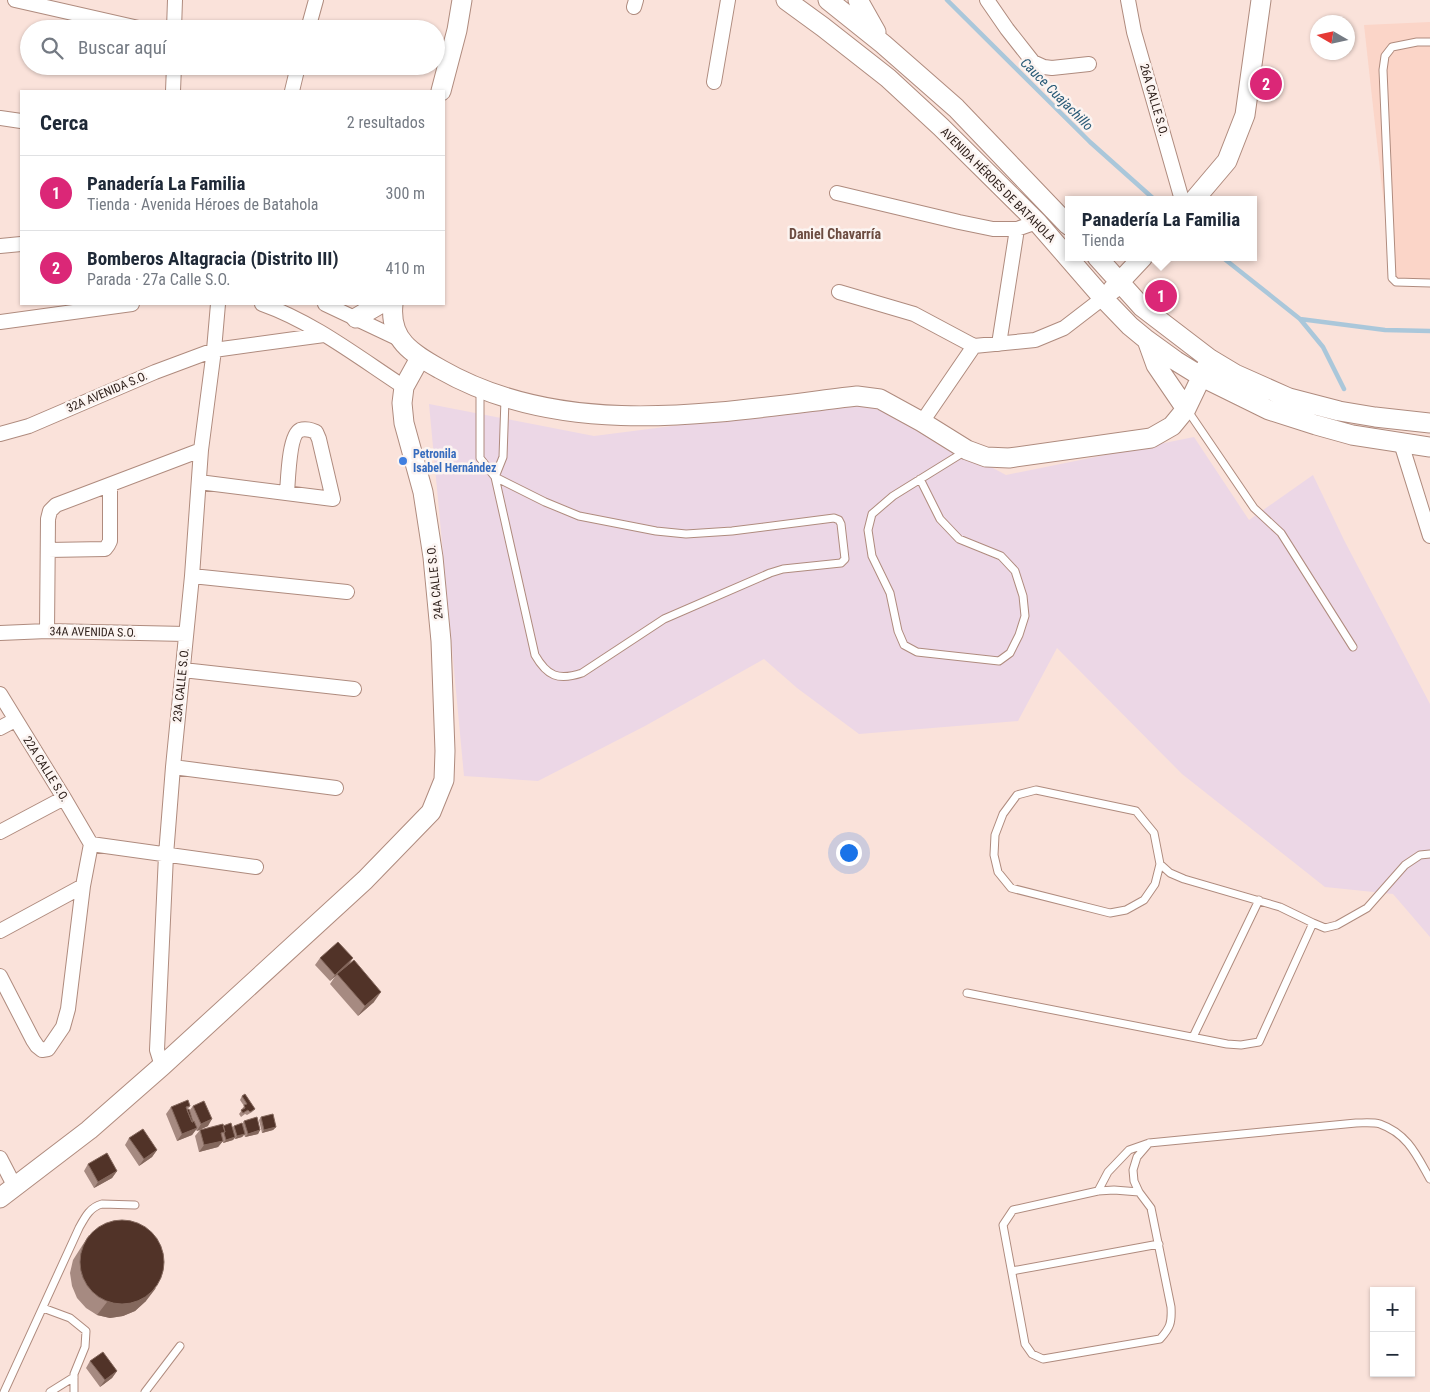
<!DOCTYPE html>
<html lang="es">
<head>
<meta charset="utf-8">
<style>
  :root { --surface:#fff; --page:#f6f6f7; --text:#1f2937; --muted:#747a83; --line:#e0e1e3; --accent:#db2777 }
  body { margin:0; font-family:"Roboto Condensed",sans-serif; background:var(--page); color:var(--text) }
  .controls { position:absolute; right:15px; bottom:15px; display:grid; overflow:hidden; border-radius:0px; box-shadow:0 1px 4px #0004 }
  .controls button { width:45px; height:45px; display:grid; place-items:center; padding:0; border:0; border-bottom:1px solid var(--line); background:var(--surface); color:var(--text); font:25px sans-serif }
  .compass { position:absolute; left:1310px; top:15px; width:45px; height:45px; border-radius:50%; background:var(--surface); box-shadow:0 1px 4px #0004; rotate:279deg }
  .you { position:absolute; left:848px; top:852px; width:18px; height:18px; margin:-12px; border:4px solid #fff; border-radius:50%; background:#1a73e8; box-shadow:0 0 0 8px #1a73e833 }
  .badge { display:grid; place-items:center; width:32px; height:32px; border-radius:50%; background:var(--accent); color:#fff; font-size:16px; font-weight:700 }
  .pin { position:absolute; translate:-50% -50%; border:2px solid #fff; box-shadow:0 1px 5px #0006 }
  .popup { position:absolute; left:1065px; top:196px; width:192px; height:65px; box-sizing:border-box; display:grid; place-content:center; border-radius:0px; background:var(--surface); filter:drop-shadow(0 1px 4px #0005); font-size:16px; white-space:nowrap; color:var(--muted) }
  .popup b { font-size:19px; color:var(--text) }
  .popup::after { content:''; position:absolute; left:50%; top:100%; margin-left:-10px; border:10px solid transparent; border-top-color:var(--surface) }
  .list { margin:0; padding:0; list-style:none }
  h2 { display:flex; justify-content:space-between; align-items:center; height:65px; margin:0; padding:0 20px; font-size:21px }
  h2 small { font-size:16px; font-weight:400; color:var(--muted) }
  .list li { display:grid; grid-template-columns:32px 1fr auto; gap:15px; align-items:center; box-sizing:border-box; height:75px; padding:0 20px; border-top:1px solid var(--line) }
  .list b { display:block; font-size:19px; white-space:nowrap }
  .list p { margin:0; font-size:16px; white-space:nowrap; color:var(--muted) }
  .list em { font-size:16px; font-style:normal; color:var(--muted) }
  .icon { flex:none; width:28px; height:28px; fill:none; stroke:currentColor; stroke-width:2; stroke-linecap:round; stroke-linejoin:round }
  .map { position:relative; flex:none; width:1430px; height:1392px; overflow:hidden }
  .search { position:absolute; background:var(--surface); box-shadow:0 1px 4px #0004; left:20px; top:20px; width:425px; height:55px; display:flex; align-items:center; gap:12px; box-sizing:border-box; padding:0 18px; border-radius:28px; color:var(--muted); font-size:19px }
  .panel { position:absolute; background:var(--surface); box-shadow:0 1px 4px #0004; left:20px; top:90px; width:425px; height:215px; border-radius:0px }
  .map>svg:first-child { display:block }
  .built { fill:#fbd5c8 }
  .industrial { fill:#ecd7e6 }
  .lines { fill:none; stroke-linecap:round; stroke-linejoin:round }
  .stream { stroke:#aac7da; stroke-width:4.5 }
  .lane-casing { stroke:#af8b7e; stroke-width:9 }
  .street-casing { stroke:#af8b7e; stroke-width:16 }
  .secondary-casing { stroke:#af8b7e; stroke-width:21 }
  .lane { stroke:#fff; stroke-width:7 }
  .street { stroke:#fff; stroke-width:14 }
  .secondary { stroke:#fff; stroke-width:19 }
  .wall { fill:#a68a81 }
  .shaded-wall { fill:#84685d }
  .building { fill:#513328; stroke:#84685d }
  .shop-dot { fill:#3f7fe0; stroke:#fcf4f1; stroke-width:2 }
  .labels { text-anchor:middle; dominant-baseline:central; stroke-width:5; stroke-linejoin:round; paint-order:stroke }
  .street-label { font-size:12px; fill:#2f211c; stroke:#fcf4f1 }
  .shop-label { font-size:12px; font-weight:bold; fill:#366cbe; stroke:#fcf4f1; text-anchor:start }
  .water-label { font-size:14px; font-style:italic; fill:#275976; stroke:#fcf4f1 }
  .neighbourhood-label { font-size:14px; font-weight:bold; fill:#6c4c41; stroke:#fcf4f1 }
</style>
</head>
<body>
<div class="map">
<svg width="1430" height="1392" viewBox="0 0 1430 1392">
  <rect width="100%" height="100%" fill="#fae2da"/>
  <!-- built -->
  <path class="built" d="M1430,22v265l-34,-5 -4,-4 -28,-253z"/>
  <!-- industrial -->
  <path class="industrial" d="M867,401l139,74 188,-38 55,83 64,-45 31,65 86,164v233l-37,-43 -68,-7 -143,-113 -125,-126 -39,73 -159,13 -62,-46 -33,-29 -119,67 -107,55 -74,-5 -35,-372 165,32z"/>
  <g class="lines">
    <!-- stream -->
    <path class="stream" d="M947,0l143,142 65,58
      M1222,257l78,62 23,28 21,42
      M1300,319l85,11 45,1"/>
    <!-- lane casing -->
    <g class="lane-casing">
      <path id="lane" d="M1430,42h-13l-25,5 -7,9 -2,14 9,208 4,4 34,1
        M480,390v68l15,19 50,25 34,14 77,15 30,3 46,-3 102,-13 5,2 2,4 4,35 -4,4 -58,6 -13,4 -106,46 -82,54c-24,8 -35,3 -47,-18l-40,-178 8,-20 2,-58
        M1188,411l66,97 27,25 72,114
        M920,479l20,40 19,20 42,17 14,15 8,25 2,20 -6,19 -9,18 -11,8 -82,-9 -13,-7 -6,-14 -8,-38 -18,-37 -4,-26 4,-16 21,-18 71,-44
        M1036,790l100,21 18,22 6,31 -5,20 -11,16 -18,10 -16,3 -99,-25 -13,-16 -4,-17 1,-20 8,-21 14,-19z
        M1160,864l10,9 14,6 96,28 33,16 12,5 12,-3 30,-17 38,-43 15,-10 10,-1
        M967,993l260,51 14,1 18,-3 54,-119
        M1193,1037l66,-137
        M1098,1191l10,-19 21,-22 20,-7 207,-20c8,0 17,-1 24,1 28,10 37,32 50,55
        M1139,1192l-25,-2 -16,1 -85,19 -10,15 22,119 7,10 11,5 117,-20c10,-11 12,-16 11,-32l-20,-99 -12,-16 -5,-11 -1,-11 4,-13 12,-14
        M1012,1271l147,-27
        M43,1308l27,10 16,13 -1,16 -11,27v18
        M4,1392l75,-164c6,-11 11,-21 23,-24l33,1
        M50,1392l24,-15
        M145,1392l35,-46"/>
    </g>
    <!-- street casing -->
    <g class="street-casing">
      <path id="street" d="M15,0l128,29
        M987,0l20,29 26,33 11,5 8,1 37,-4
        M1128,0l6,32 48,168
        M634,7l2,-7
        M174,29l1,-29
        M308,29l8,-29
        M714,82l14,-82
        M173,91l1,-25
        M292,91l6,-25
        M0,118l21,3
        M837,193l122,29 34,7h24l20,-7
        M0,246l21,-2
        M839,292l75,22 60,32 61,-6 29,-12 39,-30
        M262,304c51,18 96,53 142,83
        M325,304l74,35
        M0,322l132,-18
        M999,344l18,-115
        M922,422l52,-76
        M0,434l29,-8 126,-54 59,-22 110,-15
        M1401,443l29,93
        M199,482l134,17 -14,-60 -3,-7c-5,-2 -10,-4 -16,-2 -11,5 -12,51 -13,63
        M48,550l57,-1 3,-4 2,-4v-56
        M192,576l155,16
        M47,631l1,-112 2,-8 6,-6 145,-55
        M0,633l47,-2 139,3
        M183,670l171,19
        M0,694l64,104 27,46
        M0,728l15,-8
        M173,767l163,21
        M0,832l64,-34
        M91,844l165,23
        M0,931l83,-45
        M0,976l33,64 4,6 5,4 6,-1 15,-22 5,-18 15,-123 8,-42
        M162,1066l-5,-16 9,-195 7,-88 19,-191 9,-126 13,-100 4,-46
        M0,1158l15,29"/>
    </g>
    <!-- secondary casing -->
    <g class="secondary-casing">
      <path id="secondary" d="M786,0l37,27 65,51 53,49 96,95 66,76 27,28 17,14 29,21 26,16 67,33 47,15 36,10 78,12
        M828,0l55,44 73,64 112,117
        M858,0l18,32
        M441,91l16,-61 5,-30
        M1194,200l33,-39 18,-46 16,-115
        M1097,257l45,50 68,52 25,15 54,24 50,13 36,6 55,6
        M1112,290l31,-33
        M393,304c-4,36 19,49 47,65 127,73 279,43 417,27l23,3 42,23 45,28 19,7 23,1 142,-20 21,-12 14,-17 24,-50
        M356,318l24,-14
        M1147,340l9,25 30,44
        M0,1198l89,-68 73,-64 203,-186 66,-68 13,-32 1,-29 -4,-110 -8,-84 -10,-65 -19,-69 -2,-20 2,-16 16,-29"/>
    </g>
    <!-- lane -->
    <use href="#lane" class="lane"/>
    <!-- street -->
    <use href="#street" class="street"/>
    <!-- secondary -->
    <use href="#secondary" class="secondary"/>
  </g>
  <!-- wall -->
  <path class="wall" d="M320,958h33l-5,7 26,37 -16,14 -28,-32 6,-9 -6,6 -15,-16z
    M242,1096l13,13 -3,3 -5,3 -2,-1 -4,3 -2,-3 3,-4v-1l2,-3 -4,-6z
    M190,1106l-3,4 2,1 4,-5 15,20 -11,5 -1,-1 -4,5 -15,6 -11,-27 5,-7z
    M261,1117l15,10 -3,3 -11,3 -3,-13z
    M244,1121l16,9 -2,4 -13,3 -1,-3 -2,3 -7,2v-1l-2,2 -10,3v-2l-5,6 -19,5 -4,-16 5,-6 23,-4 9,2 2,-2 8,-2z
    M129,1138l28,12 -5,7 -13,9 -14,-21z
    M88,1164l29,7 -5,7 -18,10 -10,-17z
    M89,1235l57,66 -11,10 -12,5 -13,2 -13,-3 -11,-7 -9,-10 -5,-12 -2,-13 3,-13 7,-11z
    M90,1361l27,10 -5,7 -12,9 -14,-19z"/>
  <!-- shaded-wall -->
  <path class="shaded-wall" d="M353,958l-5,7 -18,16 5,-6z
    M381,992l-7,10 -16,14 7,-10z
    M212,1119l-4,7 -11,5 4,-7z
    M276,1127l-3,3 -11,3 2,-3z
    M197,1128l-5,7 -15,6 5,-7z
    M260,1130l-2,4 -13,3 3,-3z
    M245,1134l-3,3 -7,2 2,-3z
    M235,1137l-2,3 -10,3 3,-3z
    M223,1141l-5,6 -19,5 5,-7z
    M157,1150l-5,7 -13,9 5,-7z
    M117,1171l-5,7 -18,10 4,-6z
    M156,1288l-10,13 -11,10 -12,5 -13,2 -13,-3 10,-13z
    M117,1371l-5,7 -12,9 5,-7z"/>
  <!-- building -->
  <path class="building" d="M338,942l15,16 -18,17 -15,-17z
    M354,960l27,32 -16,14 -28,-32z
    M245,1094l10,15 -5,3 -2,-2 -5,3 -2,-3 4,-2 -1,-3 3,-1 -5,-8z
    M188,1100l2,6 -4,1 6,15 2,-1 3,7 -15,6 -11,-27z
    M204,1101l8,18 -11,5 -8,-18z
    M189,1109l4,13h-1l-5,-12z
    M273,1114l3,13 -12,3 -3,-13z
    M257,1117l3,13 -12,4 -4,-13z
    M231,1123l4,14 -9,3 -2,-7 1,-1 -2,-6z
    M242,1123l3,11 -8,2 -3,-10z
    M223,1124l2,8 -4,1 2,8 -19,4 -4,-15z
    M143,1129l14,21 -13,9 -15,-21z
    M107,1153l10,18 -19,11 -10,-18z
    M80 1262a42 42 0 1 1 84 0a42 42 0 1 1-84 0Z
    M103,1352l14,19 -12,9 -15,-19z"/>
  <!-- markers -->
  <circle class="shop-dot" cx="403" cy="461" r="5"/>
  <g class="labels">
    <!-- street labels -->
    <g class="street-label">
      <text transform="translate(1154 100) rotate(74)">26A CALLE S.O.</text>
      <text transform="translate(998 185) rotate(45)">AVENIDA HÉROES DE BATAHOLA</text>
      <text transform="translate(107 392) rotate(-23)">32A AVENIDA S.O.</text>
      <text transform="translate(435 582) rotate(-96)">24A CALLE S.O.</text>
      <text transform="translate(93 632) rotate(1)">34A AVENIDA S.O.</text>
      <text transform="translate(181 685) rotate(-84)">23A CALLE S.O.</text>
      <text transform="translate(46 769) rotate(58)">22A CALLE S.O.</text>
    </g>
    <!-- shop labels -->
    <g class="shop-label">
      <text x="413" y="454">Petronila<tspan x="413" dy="14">Isabel Hernández</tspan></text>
    </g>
    <!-- water labels -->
    <g class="water-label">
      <text transform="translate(1057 94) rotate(45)">Cauce Cuajachillo</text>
    </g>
    <!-- neighbourhood labels -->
    <g class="neighbourhood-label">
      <text x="835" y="234">Daniel Chavarría</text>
    </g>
  </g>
</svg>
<div class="controls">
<button>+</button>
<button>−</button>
</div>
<svg class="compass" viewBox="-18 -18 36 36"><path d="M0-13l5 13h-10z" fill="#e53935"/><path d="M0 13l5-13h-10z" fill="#747a83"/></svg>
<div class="you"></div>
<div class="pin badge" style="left:1161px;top:296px">1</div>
<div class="popup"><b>Panadería La Familia</b>Tienda</div>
<div class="pin badge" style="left:1266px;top:84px">2</div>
<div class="search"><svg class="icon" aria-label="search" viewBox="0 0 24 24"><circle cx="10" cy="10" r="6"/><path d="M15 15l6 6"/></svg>Buscar aquí</div>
<section class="panel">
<h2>Cerca<small>2 resultados</small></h2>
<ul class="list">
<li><span class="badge">1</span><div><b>Panadería La Familia</b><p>Tienda · Avenida Héroes de Batahola</p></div><em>300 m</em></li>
<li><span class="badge">2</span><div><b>Bomberos Altagracia (Distrito III)</b><p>Parada · 27a Calle S.O.</p></div><em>410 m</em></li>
</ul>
</section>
</div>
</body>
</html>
